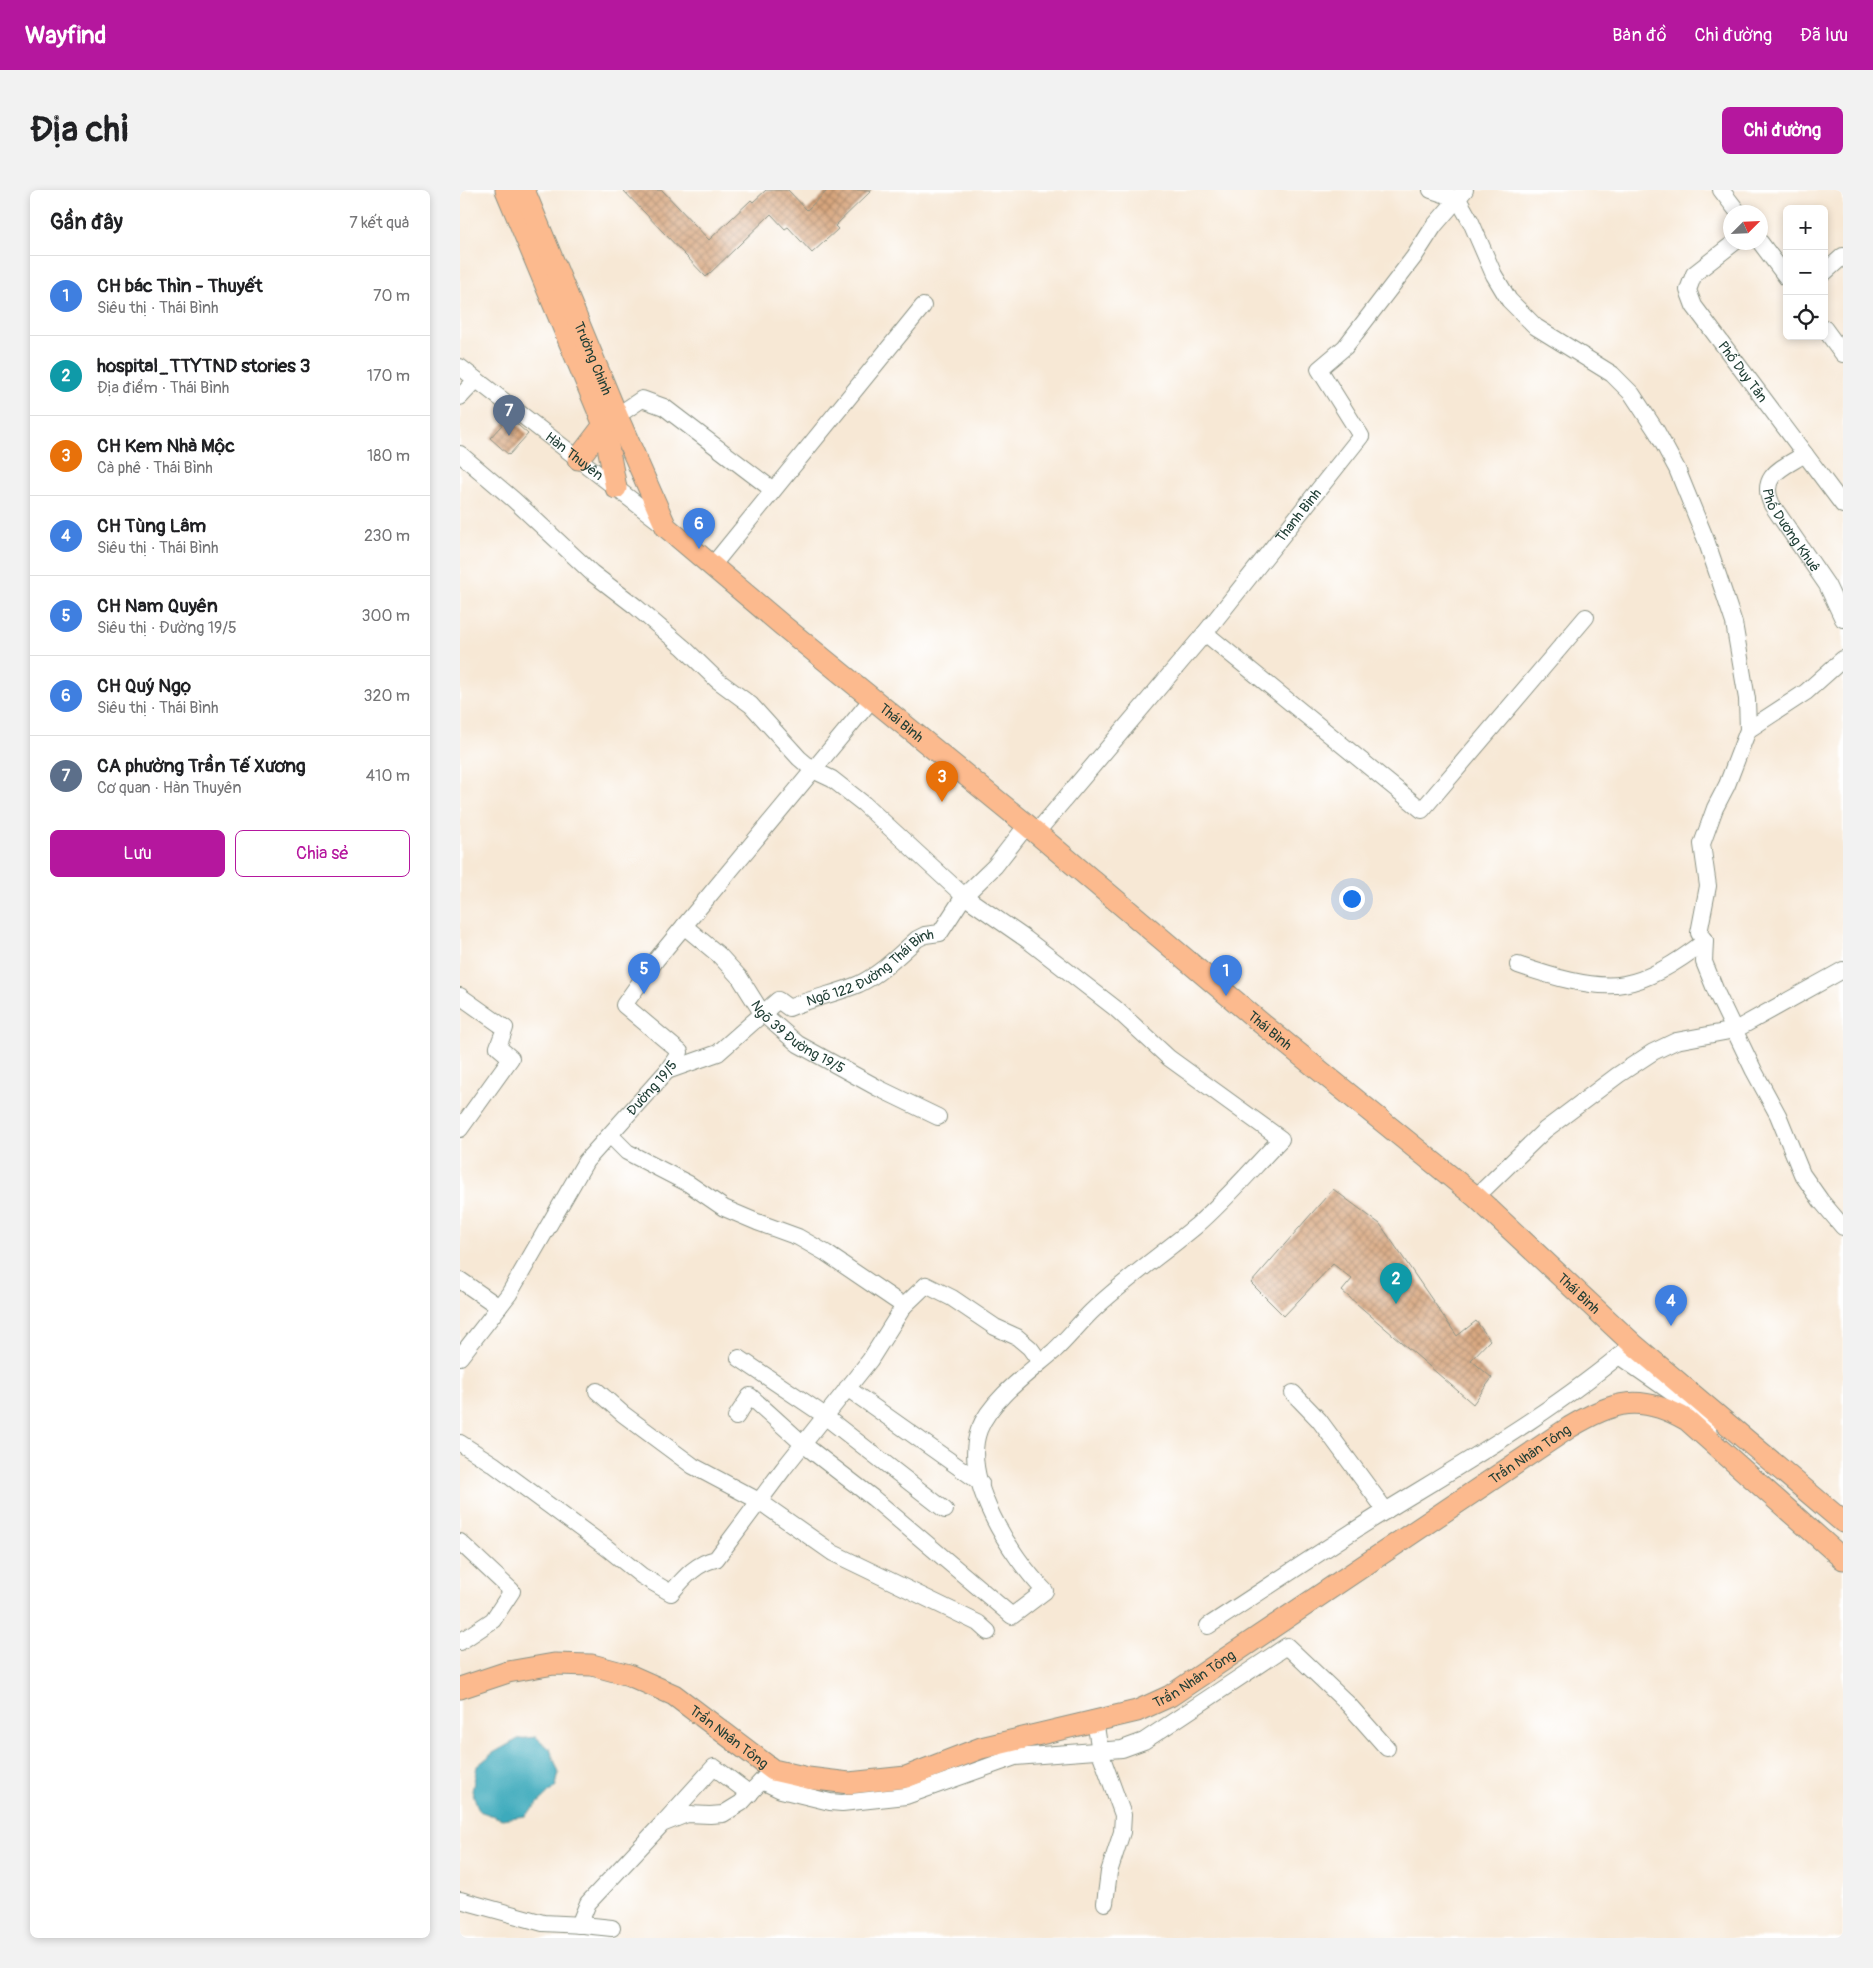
<!DOCTYPE html>
<html lang="vi">
<head>
<meta charset="utf-8">
<style>
  :root { --surface:#fff; --page:#f2f2f2; --text:#202124; --muted:#757577; --line:#e0e0e0; --accent:#b5179e }
  body { margin:0; font-family:Pangolin,sans-serif; background:var(--page); color:var(--text) }
  .controls { position:absolute; right:15px; top:15px; display:grid; overflow:hidden; border-radius:8px; box-shadow:0 2px 8px #0003 }
  .controls button { width:45px; height:45px; display:grid; place-items:center; padding:0; border:0; border-bottom:1px solid var(--line); background:var(--surface); color:var(--text); font:25px sans-serif }
  .compass { position:absolute; left:1263px; top:15px; width:45px; height:45px; border-radius:50%; background:var(--surface); box-shadow:0 2px 8px #0003; rotate:66deg }
  .you { position:absolute; left:891px; top:708px; width:18px; height:18px; margin:-12px; border:4px solid #fff; border-radius:50%; background:#1a73e8; box-shadow:0 0 0 8px #1a73e833 }
  .badge { display:grid; place-items:center; width:32px; height:32px; border-radius:50%; background:var(--accent); color:#fff; font-size:16px; font-weight:700 }
  .pin { position:absolute; translate:-50% -41px; filter:drop-shadow(0 1px 2px #0008) }
  .pin::after { content:''; position:absolute; top:26px; width:18px; height:15px; background:inherit; clip-path:polygon(0 0,100% 0,50% 100%) }
  .list { margin:0; padding:0; list-style:none }
  h2 { display:flex; justify-content:space-between; align-items:center; height:65px; margin:0; padding:0 20px; font-size:21px }
  h2 small { font-size:16px; font-weight:400; color:var(--muted) }
  .list li { display:grid; grid-template-columns:32px 1fr auto; gap:15px; align-items:center; box-sizing:border-box; height:80px; padding:0 20px; border-top:1px solid var(--line) }
  .list b { display:block; font-size:19px; white-space:nowrap }
  .list p { margin:0; font-size:16px; white-space:nowrap; color:var(--muted) }
  .list em { font-size:16px; font-style:normal; color:var(--muted) }
  .actions { display:flex; gap:10px; padding:15px 20px }
  .actions a { flex:1; padding:11px 0; border:1px solid var(--accent); border-radius:8px; text-align:center; font-size:18px; color:var(--accent) }
  .actions .main { background:var(--accent); color:#fff }
  .icon { flex:none; width:28px; height:28px; fill:none; stroke:currentColor; stroke-width:2; stroke-linecap:round; stroke-linejoin:round }
  .map { position:relative; flex:none; width:1383px; height:1748px; overflow:hidden; border-radius:8px }
  header { display:flex; align-items:center; gap:30px; box-sizing:border-box; height:70px; padding:0 25px; background:var(--accent); color:#fff }
  header strong { font-size:24px }
  nav { display:flex; gap:28px; margin-inline-start:auto; font-size:18px }
  .intro { display:flex; align-items:center; justify-content:space-between; box-sizing:border-box; height:120px; padding:0 30px }
  h1 { margin:0; font-size:35px }
  .button { padding:12px 22px; border-radius:8px; background:var(--accent); color:#fff; font-size:18px; font-weight:700 }
  main { display:flex; gap:30px; padding:0 30px }
  aside { flex:1; background:var(--surface); border-radius:8px; box-shadow:0 2px 8px #0003 }
  .map>svg:first-child { display:block }
  .water { fill:#3daabc; stroke:#2e7478 }
  .building { fill:url(#building-cross-hatch) }
  .lines { fill:none; stroke-linecap:round; stroke-linejoin:round }
  .minor-casing { stroke:#8b9284; stroke-width:18 }
  .major-casing { stroke:#8b9284; stroke-width:23 }
  .minor { stroke:#fff; stroke-width:16 }
  .major { stroke:#fcba8e; stroke-width:21 }
  .labels { text-anchor:middle; dominant-baseline:central; stroke-width:5; stroke-linejoin:round; paint-order:stroke }
  .street-label { font-size:14px; fill:#1f3d34; stroke:#fff }
</style>
</head>
<body>
<header>
<strong>Wayfind</strong>
<nav><a>Bản đồ</a><a>Chỉ đường</a><a>Đã lưu</a></nav>
</header>
<div class="intro"><h1>Địa chỉ</h1><a class="button">Chỉ đường</a></div>
<main>
<aside>
<h2>Gần đây<small>7 kết quả</small></h2>
<ul class="list">
<li><span class="badge" style="background:#3f7fe0">1</span><div><b>CH bác Thìn - Thuyết</b><p>Siêu thị · Thái Bình</p></div><em>70 m</em></li>
<li><span class="badge" style="background:#0f9aa8">2</span><div><b>hospital_TTYTND stories 3</b><p>Địa điểm · Thái Bình</p></div><em>170 m</em></li>
<li><span class="badge" style="background:#e8710a">3</span><div><b>CH Kem Nhà Mộc</b><p>Cà phê · Thái Bình</p></div><em>180 m</em></li>
<li><span class="badge" style="background:#3f7fe0">4</span><div><b>CH Tùng Lâm</b><p>Siêu thị · Thái Bình</p></div><em>230 m</em></li>
<li><span class="badge" style="background:#3f7fe0">5</span><div><b>CH Nam Quyên</b><p>Siêu thị · Đường 19/5</p></div><em>300 m</em></li>
<li><span class="badge" style="background:#3f7fe0">6</span><div><b>CH Quý Ngọ</b><p>Siêu thị · Thái Bình</p></div><em>320 m</em></li>
<li><span class="badge" style="background:#5c6f8a">7</span><div><b>CA phường Trần Tế Xương</b><p>Cơ quan · Hàn Thuyên</p></div><em>410 m</em></li>
</ul>
<div class="actions"><a class="main">Lưu</a><a>Chia sẻ</a></div>
</aside>
<div class="map">
<svg width="1383" height="1748" viewBox="0 0 1383 1748">
  <defs>
    <pattern id="building-cross-hatch" width="8" height="8" patternUnits="userSpaceOnUse" patternTransform="scale(1.25)"><rect width="8" height="8" fill="#d7a57d"/><path d="M0 0l8 8M0 8l8-8" fill="none" stroke="#ae8867"/></pattern>
  </defs>
  <rect width="100%" height="100%" fill="#fff"/>
  <filter id="ink" filterUnits="userSpaceOnUse"><feTurbulence type="fractalNoise" baseFrequency=".02" numOctaves="2"/><feDisplacementMap in="SourceGraphic" scale="10" xChannelSelector="R" yChannelSelector="G"/><feConvolveMatrix kernelMatrix="1 2 1 2 8 2 1 2 1" color-interpolation-filters="sRGB"/></filter>
  <filter id="wash" filterUnits="userSpaceOnUse"><feTurbulence type="fractalNoise" baseFrequency=".0096" numOctaves="4" result="noise"/><feDisplacementMap in="SourceGraphic" scale="20" xChannelSelector="R" yChannelSelector="G"/><feGaussianBlur stdDeviation="1.12" result="paint"/><feColorMatrix in="noise" values="0 0 0 0 0 0 0 0 0 0 0 0 0 0 0 0 0 1.4 0 .05"/><feComposite in="paint" operator="in"/></filter>
  <g filter="url(#wash)">
    <rect width="100%" height="100%" fill="#f7e8d5"/>
    <!-- water -->
    <path class="water" d="M76,1547l14,12 9,24 -3,13 -31,30 -23,3 -23,-8 -7,-20 5,-25 16,-13 25,-14z"/>
    <g id="blocks">
      <!-- building -->
      <path class="building" d="M163,0h39l47,50 42,-40 2,2 13,-12h22l19,20 21,-20h44l-37,36 3,3 -26,24 -24,-26 -3,2 -14,-15 -65,63z
        M49,227l19,17 -19,21 -19,-17z
        M873,999l47,35 77,112 19,-15 14,19 -19,20 21,18 -19,26 -131,-113 10,-12 -19,-15 -49,52 -33,-33z"/>
    </g>
  </g>
  <g filter="url(#ink)">
    <use href="#blocks" fill-opacity="0" stroke="#8b9284" stroke-width="1"/>
    <g class="lines">
      <!-- minor casing -->
      <g class="minor-casing">
        <g id="minor">
          <path d="M971,0l27,9"/>
          <path d="M1261,0l17,22"/>
          <path d="M998,9l13,23 23,53 15,25 27,27 76,47 20,20 25,38 20,37 29,71 14,41 14,42 13,76 1,31 -21,55 -12,23 -13,36 6,42 -9,47 6,8 -1,21 13,32 37,77 24,44 24,59 19,27 22,26"/>
          <path id="s1" d="M1275,52l-41,32 -6,16 6,16 149,199"/>
          <path d="M1300,52l27,36"/>
          <path d="M1364,83l19,-17"/>
          <path d="M1364,138l19,26"/>
          <path id="s2" d="M0,177l205,159"/>
          <path d="M0,207l16,-17"/>
          <path d="M148,232l34,-23 22,8 109,83"/>
          <path d="M0,264l54,46 78,73 43,33 49,42 33,32 34,25 48,53 14,12 19,9 32,25 100,92 62,43 89,69 54,50 112,81c-28,29 -55,61 -85,87 -35,29 -73,55 -105,86 -13,13 -24,27 -37,39 -23,20 -64,49 -75,79 -18,49 32,127 66,161l-33,25 -139,-118 -70,-54 -53,-48 -14,21"/>
          <path id="s3" d="M1345,264c-22,14 -47,21 -33,51l55,80 16,34"/>
          <path d="M252,376l211,-260"/>
          <path d="M745,443l217,177 164,-193"/>
          <path d="M1288,540l58,-38 37,-33"/>
          <path id="s4" d="M576,643l169,-200 156,-197 -42,-67 26,-22 69,-90 20,-31 31,-36"/>
          <path id="s5" d="M224,736l35,29 21,23 22,35 36,31 80,44 60,29"/>
          <path d="M1058,775c29,10 75,25 106,19 29,-5 58,-25 81,-43"/>
          <path d="M0,806l45,32 -7,19 13,11 -51,71"/>
          <path id="s6" d="M207,881l51,-18 60,-53 11,8c22,-10 47,-14 70,-24 23,-11 40,-29 58,-45l8,-4 15,-2 24,-37 31,-30 32,-41"/>
          <path d="M150,945l17,17 62,32 35,24 33,14 41,15 28,16 78,53"/>
          <path d="M1016,1007l69,-67 73,-55 35,-23 23,-11 59,-11 108,-60"/>
          <path d="M0,1090l39,27"/>
          <path d="M1159,1166l82,57 7,16 2,12"/>
          <path id="s7" d="M0,1167l49,-63 77,-133 81,-90 13,-19 -56,-47 32,-45 28,-34 188,-227"/>
          <path d="M279,1168l79,53 127,99"/>
          <path d="M387,1198l134,95"/>
          <path d="M137,1201l26,23 70,52 66,35 74,52 145,70 10,9"/>
          <path d="M833,1203l26,27 67,91"/>
          <path d="M0,1253l33,21 114,84 35,28 29,17c13,-15 25,-30 45,-34l68,-91 86,-108 34,-54 22,-21 26,13 43,29 22,10 13,11 10,14"/>
          <path d="M0,1352l52,49 -19,29 -33,22"/>
          <path d="M748,1436c60,-39 119,-79 179,-116 85,-52 170,-101 246,-166"/>
          <path d="M635,1530l5,32 23,63 -1,17 -13,40 -4,31"/>
          <path d="M302,1591l19,9 49,12 12,1 64,-7 109,-39 107,-8 22,-8 143,-95 61,58 39,44"/>
          <path d="M205,1631l49,-54 36,27"/>
          <path d="M0,1710l83,23 40,2 29,3"/>
          <path d="M119,1735l9,-22 74,-79 25,-10 23,1 13,-1 18,-11 27,-29"/>
        </g>
      </g>
      <!-- major casing -->
      <g class="major-casing">
        <g id="major">
          <path d="M46,0l98,235 12,63"/>
          <path id="s8" d="M64,0l93,226 49,111 116,98 245,200 234,198 215,174 157,147 210,178"/>
          <path d="M118,269l26,-34"/>
          <path id="s9" d="M0,1498l48,-16 46,-8 38,1 37,10 45,20 99,75 35,8 41,5 57,-6 75,-29 156,-37 33,-15 400,-269c45,-26 70,-34 117,-7l156,139"/>
        </g>
      </g>
      <!-- minor -->
      <use href="#minor" class="minor"/>
      <!-- major -->
      <use href="#major" class="major"/>
    </g>
  </g>
  <g class="labels">
    <!-- street labels -->
    <g class="street-label">
      <text stroke="none"><textPath href="#s8" startOffset="182">Trường Chinh</textPath></text>
      <text stroke="none"><textPath href="#s1" startOffset="168">Phố Duy Tân</textPath></text>
      <text stroke="none"><textPath href="#s2" startOffset="145">Hàn Thuyên</textPath></text>
      <text stroke="none"><textPath href="#s4" startOffset="412">Thanh Bình</textPath></text>
      <text stroke="none"><textPath href="#s3" startOffset="101">Phố Dương Khuê</textPath></text>
      <text stroke="none"><textPath href="#s8" startOffset="672">Thái Bình</textPath></text>
      <text stroke="none"><textPath href="#s6" startOffset="240">Ngõ 122 Đường Thái Bình</textPath></text>
      <text stroke="none"><textPath href="#s8" startOffset="1152">Thái Bình</textPath></text>
      <text stroke="none"><textPath href="#s5" startOffset="161">Ngõ 39 Đường 19/5</textPath></text>
      <text stroke="none"><textPath href="#s7" startOffset="332">Đường 19/5</textPath></text>
      <text stroke="none"><textPath href="#s8" startOffset="1558">Thái Bình</textPath></text>
      <text stroke="none"><textPath href="#s9" startOffset="1192">Trần Nhân Tông</textPath></text>
      <text stroke="none"><textPath href="#s9" startOffset="788">Trần Nhân Tông</textPath></text>
      <text stroke="none"><textPath href="#s9" startOffset="292">Trần Nhân Tông</textPath></text>
    </g>
  </g>
</svg>
<div class="controls">
<button>+</button>
<button>−</button>
<button><svg class="icon" aria-label="locate" viewBox="0 0 24 24"><circle cx="12" cy="12" r="6"/><path d="M12 2v4M12 18v4M2 12h4M18 12h4"/></svg></button>
</div>
<svg class="compass" viewBox="-18 -18 36 36"><path d="M0-13l5 13h-10z" fill="#e53935"/><path d="M0 13l5-13h-10z" fill="#757577"/></svg>
<div class="you"></div>
<div class="pin badge" style="left:766px;top:806px;background:#3f7fe0">1</div>
<div class="pin badge" style="left:936px;top:1114px;background:#0f9aa8">2</div>
<div class="pin badge" style="left:482px;top:612px;background:#e8710a">3</div>
<div class="pin badge" style="left:1211px;top:1136px;background:#3f7fe0">4</div>
<div class="pin badge" style="left:184px;top:804px;background:#3f7fe0">5</div>
<div class="pin badge" style="left:239px;top:359px;background:#3f7fe0">6</div>
<div class="pin badge" style="left:49px;top:246px;background:#5c6f8a">7</div>
</div>
</main>
</body>
</html>
